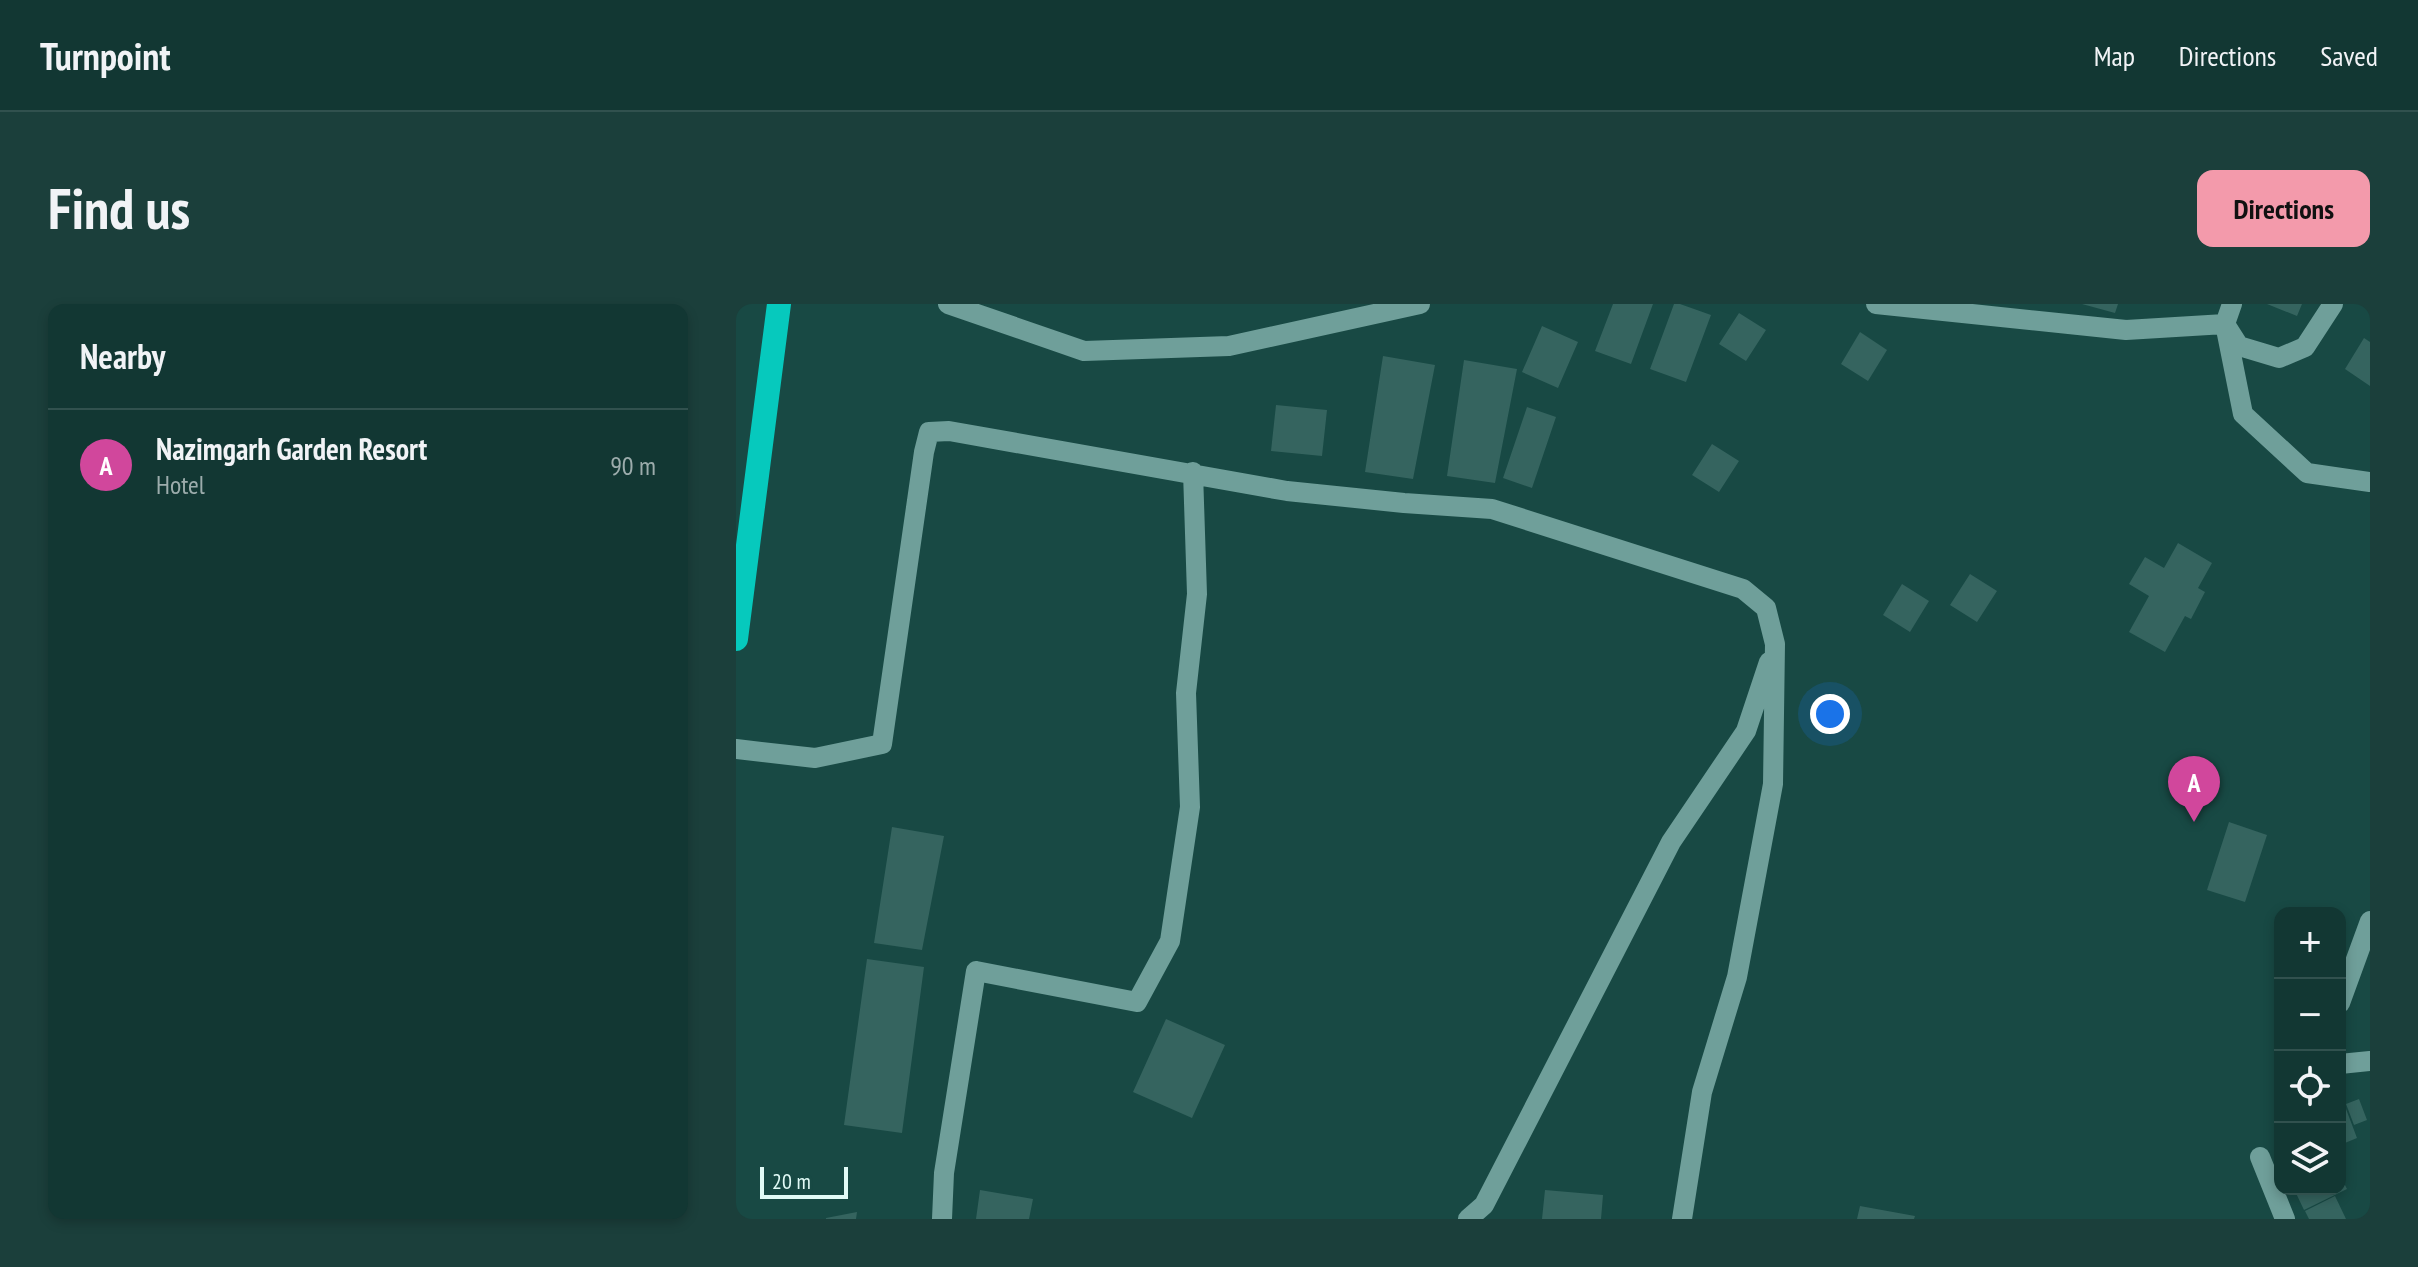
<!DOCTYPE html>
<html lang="en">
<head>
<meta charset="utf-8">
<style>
  :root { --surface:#123733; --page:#1b3f3b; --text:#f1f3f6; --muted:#9cacac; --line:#31514e; --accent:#f39aab }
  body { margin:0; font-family:"PT Sans Narrow",sans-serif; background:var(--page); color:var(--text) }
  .controls { position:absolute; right:24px; bottom:24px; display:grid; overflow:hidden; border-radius:16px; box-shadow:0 4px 12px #0003 }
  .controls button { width:72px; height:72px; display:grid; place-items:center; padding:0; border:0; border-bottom:2px solid var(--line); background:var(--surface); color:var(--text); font:40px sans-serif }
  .scale { position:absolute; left:24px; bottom:20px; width:88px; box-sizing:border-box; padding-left:8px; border:4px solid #e1faf6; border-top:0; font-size:22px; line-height:28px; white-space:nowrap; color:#e1faf6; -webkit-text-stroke:6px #184944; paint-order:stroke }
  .you { position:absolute; left:1094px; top:410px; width:28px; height:28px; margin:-20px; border:6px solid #fff; border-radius:50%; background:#1a73e8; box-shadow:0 0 0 12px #1a73e833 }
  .badge { display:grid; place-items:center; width:52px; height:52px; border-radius:50%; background:var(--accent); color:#fff; font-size:26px; font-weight:700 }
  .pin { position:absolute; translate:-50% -66px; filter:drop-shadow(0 2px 4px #0008) }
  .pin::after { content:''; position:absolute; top:42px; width:28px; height:24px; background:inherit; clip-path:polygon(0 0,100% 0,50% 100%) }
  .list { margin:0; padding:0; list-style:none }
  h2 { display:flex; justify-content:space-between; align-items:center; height:104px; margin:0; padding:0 32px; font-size:34px }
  h2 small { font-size:26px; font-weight:400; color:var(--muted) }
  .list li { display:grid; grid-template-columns:52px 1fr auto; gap:24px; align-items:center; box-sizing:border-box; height:112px; padding:0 32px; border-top:2px solid var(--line) }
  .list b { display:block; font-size:30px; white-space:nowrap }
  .list p { margin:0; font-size:26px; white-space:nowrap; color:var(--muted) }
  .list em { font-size:26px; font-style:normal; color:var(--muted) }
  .icon { flex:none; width:44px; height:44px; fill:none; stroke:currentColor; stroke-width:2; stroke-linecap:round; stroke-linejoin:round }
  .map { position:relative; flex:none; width:1634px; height:915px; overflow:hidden; border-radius:16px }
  header { display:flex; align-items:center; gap:48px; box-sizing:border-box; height:112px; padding:0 40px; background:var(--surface); border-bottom:2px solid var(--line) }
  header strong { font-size:38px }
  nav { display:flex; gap:44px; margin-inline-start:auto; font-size:28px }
  .intro { display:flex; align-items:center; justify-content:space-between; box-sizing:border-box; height:192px; padding:0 48px }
  h1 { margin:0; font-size:56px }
  .button { padding:20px 36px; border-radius:16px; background:var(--accent); color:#111; font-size:28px; font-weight:700 }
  main { display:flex; gap:48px; padding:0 48px }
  aside { flex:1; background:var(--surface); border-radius:16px; box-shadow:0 4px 12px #0003 }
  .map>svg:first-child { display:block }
  .building { fill:#35645f }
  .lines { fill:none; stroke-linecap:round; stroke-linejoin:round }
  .minor { stroke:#6f9f9a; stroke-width:20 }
  .highway { stroke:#06c9bd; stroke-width:24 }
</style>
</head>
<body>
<header>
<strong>Turnpoint</strong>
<nav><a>Map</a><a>Directions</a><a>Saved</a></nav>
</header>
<div class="intro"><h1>Find us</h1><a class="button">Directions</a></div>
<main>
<aside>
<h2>Nearby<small></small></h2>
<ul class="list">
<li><span class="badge" style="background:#d1479c">A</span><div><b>Nazimgarh Garden Resort</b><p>Hotel</p></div><em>90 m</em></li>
</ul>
</aside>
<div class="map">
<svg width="1634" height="915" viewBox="0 0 1634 915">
  <rect width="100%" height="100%" fill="#184944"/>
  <!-- building -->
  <path class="building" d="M877,0h40l-22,60 -36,-13z
    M938,0h6l31,11 -25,67 -36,-13z
    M1346,0h36l-3,9z
    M1531,0h35l-5,12z
    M1003,9l27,17 -20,31 -27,-17z
    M806,22l36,16 -20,46 -36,-16z
    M1124,28l27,18 -19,31 -27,-17z
    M1628,34l6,4v44l-25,-17z
    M647,52l52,9 -22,114 -48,-7z
    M728,56l53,9 -22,114 -48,-7z
    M540,101l51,5 -5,46 -51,-5z
    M791,103l29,10 -24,71 -29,-10z
    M976,140l27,17 -20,31 -27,-17z
    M1442,239l34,20 -14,25 7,4 -14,27 -6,-3 -20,36 -36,-20 20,-36 -20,-12 16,-27 19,11z
    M1234,270l27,17 -20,31 -27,-17z
    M1166,280l27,17 -19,31 -27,-17z
    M1493,518l38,13 -22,67 -38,-12z
    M156,523l52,9 -22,114 -48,-7z
    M131,655l57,8 -22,166 -58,-8z
    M430,715l59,26 -33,73 -59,-26z
    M1623,795l8,21 -13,5 -8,-21z
    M1607,797l14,37 -17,7v-43z
    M1604,871l7,14 -43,21 -10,-21h46z
    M244,886l53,9 -4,20h-53z
    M809,886l58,5 -2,24h-59z
    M1599,892l11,23h-37l-4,-8z
    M1124,902l55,10 -1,3h-57z
    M121,908l-1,7h-30v-1z"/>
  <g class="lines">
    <!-- minor -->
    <path class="minor" d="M212,0l136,47 145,-5 191,-42
      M1140,0l250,26 99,-6 14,22 40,12 26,-11 28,-43
      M1496,0l-7,20 18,90 64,59 63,9
      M0,445l79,9 67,-14 42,-292 5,-20 20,-1 338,60 117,12 88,6 251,80 23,19 9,36 -2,140 -36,193 -35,115 -20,127
      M1604,699l30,-82
      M1604,760l30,-3
      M1524,853l25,62
      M206,915l2,-46 32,-202 161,31 33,-61 20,-134 -4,-114 11,-99 -4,-122
      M732,915l16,-14 187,-363 75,-111 23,-69"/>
    <!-- highway -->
    <path class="highway" d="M0,335l43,-335"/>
  </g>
</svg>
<div class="controls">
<button>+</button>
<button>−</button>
<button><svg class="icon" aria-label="locate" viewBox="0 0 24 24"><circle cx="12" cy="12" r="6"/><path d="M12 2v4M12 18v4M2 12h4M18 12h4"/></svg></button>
<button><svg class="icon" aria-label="layers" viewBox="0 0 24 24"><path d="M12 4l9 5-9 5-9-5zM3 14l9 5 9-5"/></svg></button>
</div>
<div class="scale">20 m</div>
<div class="you"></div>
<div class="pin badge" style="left:1458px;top:518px;background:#d1479c">A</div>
</div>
</main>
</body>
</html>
